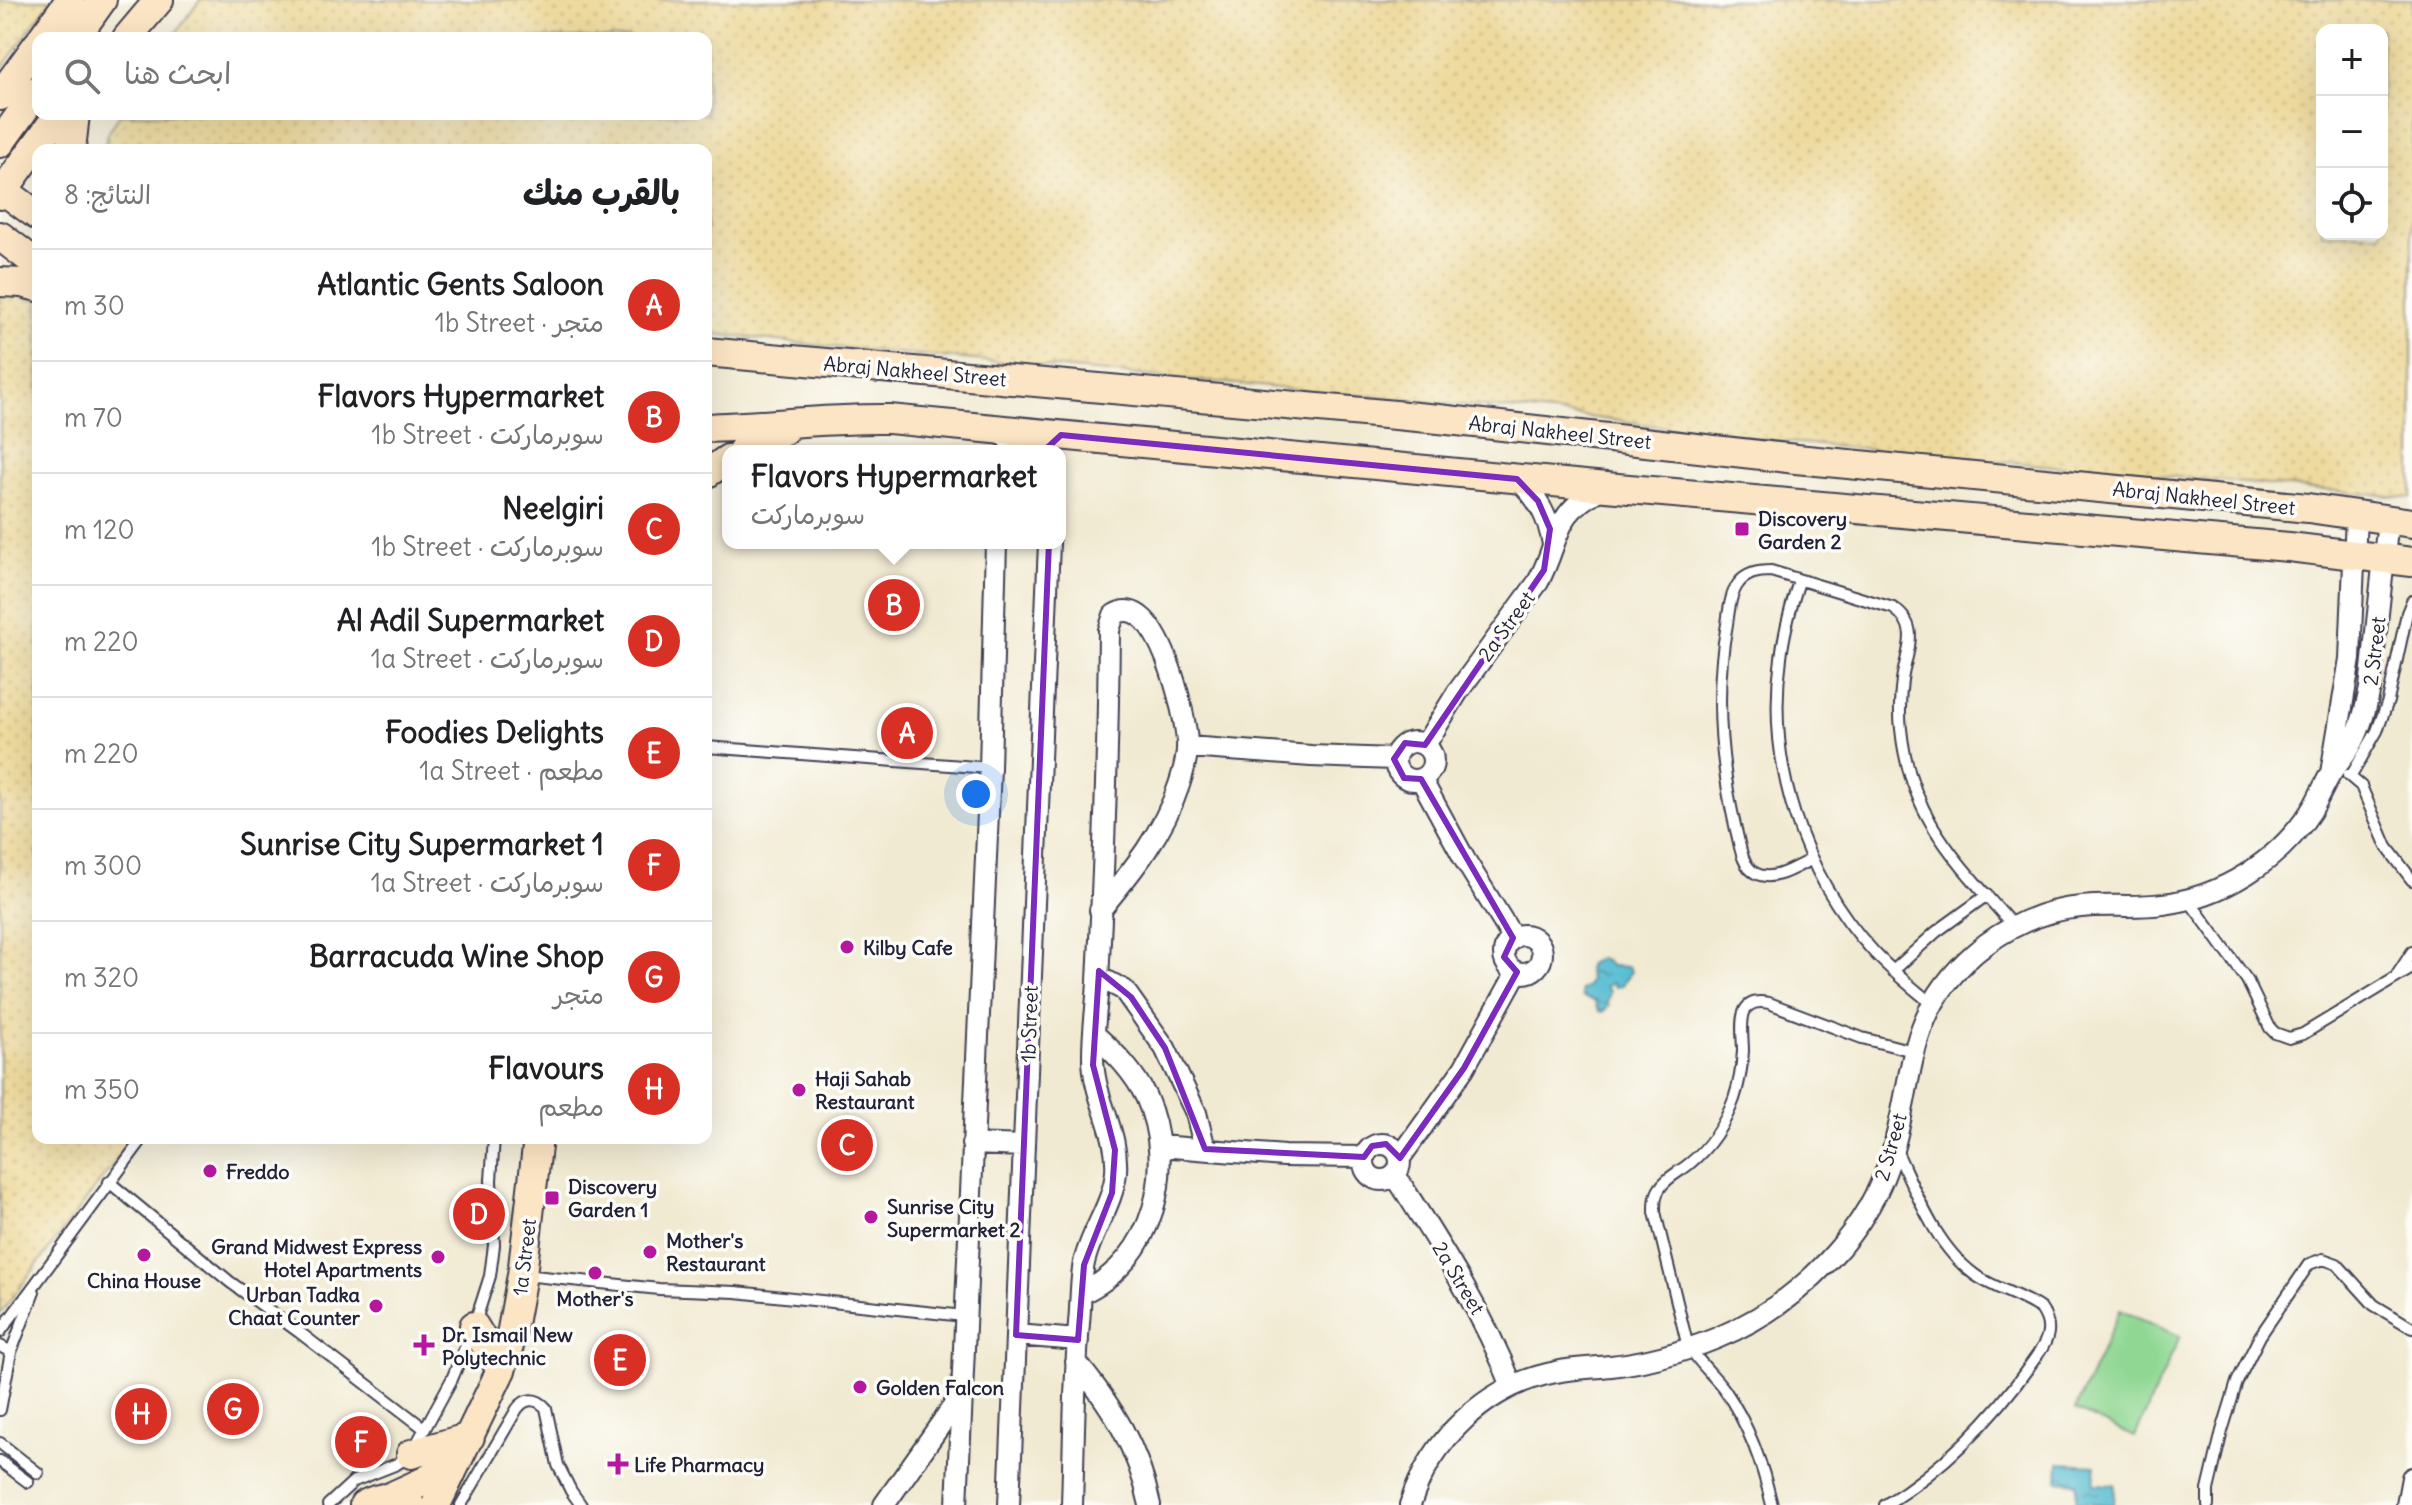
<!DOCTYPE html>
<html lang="ar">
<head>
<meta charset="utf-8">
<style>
  :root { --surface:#fff; --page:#f6f6f6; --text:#202124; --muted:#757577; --line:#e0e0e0; --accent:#d93025 }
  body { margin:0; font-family:Delius,"Playpen Sans Arabic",sans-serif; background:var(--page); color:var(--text); direction:rtl }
  .controls { position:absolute; right:24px; top:24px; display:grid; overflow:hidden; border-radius:16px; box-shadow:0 8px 32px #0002 }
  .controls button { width:72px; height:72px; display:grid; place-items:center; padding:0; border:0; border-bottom:2px solid var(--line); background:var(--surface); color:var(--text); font:40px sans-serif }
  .you { position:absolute; left:976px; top:794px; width:28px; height:28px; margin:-20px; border:6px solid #fff; border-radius:50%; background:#1a73e8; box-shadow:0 0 0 12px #1a73e833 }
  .badge { display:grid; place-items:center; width:52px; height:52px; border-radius:50%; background:var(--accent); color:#fff; font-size:26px; font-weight:700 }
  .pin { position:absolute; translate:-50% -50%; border:4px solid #fff; box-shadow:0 2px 8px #0006 }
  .popup { position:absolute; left:722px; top:445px; width:344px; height:104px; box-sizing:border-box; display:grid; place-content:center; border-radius:16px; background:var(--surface); filter:drop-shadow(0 2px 6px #0005); font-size:26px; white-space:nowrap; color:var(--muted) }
  .popup b { font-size:30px; color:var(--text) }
  .popup::after { content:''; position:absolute; left:50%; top:100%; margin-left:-16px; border:16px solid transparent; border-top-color:var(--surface) }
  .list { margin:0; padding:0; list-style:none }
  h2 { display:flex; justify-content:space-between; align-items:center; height:104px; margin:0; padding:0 32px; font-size:34px }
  h2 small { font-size:26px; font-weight:400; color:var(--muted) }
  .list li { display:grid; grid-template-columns:52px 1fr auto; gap:24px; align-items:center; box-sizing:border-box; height:112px; padding:0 32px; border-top:2px solid var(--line) }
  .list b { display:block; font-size:30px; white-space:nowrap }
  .list p { margin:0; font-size:26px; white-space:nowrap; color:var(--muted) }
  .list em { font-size:26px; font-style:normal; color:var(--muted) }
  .icon { flex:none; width:44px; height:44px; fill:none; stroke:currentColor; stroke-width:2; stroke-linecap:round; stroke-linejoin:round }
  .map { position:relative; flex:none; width:2412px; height:1505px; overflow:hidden; direction:ltr }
  .search { position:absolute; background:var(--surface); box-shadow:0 8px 32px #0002; left:32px; top:32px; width:680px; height:88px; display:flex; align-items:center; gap:20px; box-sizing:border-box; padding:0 28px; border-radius:16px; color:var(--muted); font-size:30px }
  .panel { position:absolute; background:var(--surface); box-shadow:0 8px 32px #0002; left:32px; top:144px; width:680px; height:1000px; border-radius:16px; direction:rtl }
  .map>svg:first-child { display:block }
  .sand { fill:url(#sand-dots); stroke:#887e6c; stroke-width:2; fill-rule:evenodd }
  .garden { fill:#8fd793; stroke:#587c67; stroke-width:2 }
  .water { fill:url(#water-ripples); stroke:#3b6f86; stroke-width:2 }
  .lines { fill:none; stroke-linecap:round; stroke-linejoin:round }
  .lane-casing { stroke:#414052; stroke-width:14 }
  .street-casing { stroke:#414052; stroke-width:24 }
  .secondary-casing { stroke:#414052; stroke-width:32 }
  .lane { stroke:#fff; stroke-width:10 }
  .street { stroke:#fff; stroke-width:20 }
  .secondary { stroke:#fce5c4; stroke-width:28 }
  .marked { fill:none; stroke:#7b2cbf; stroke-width:6; stroke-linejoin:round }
  .poi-dot { fill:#b5179e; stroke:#fdfcf7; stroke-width:3 }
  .labels { text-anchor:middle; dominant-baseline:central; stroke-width:7; stroke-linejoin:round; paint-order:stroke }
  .street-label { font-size:20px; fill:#22223b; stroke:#fdfcf7 }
  .poi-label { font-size:20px; font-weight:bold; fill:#22223b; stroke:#fdfcf7; text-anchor:start }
</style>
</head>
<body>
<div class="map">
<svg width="2412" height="1505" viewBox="0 0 2412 1505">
  <defs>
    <pattern id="sand-dots" width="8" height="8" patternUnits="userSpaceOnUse" patternTransform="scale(2)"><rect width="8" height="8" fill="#eeda9e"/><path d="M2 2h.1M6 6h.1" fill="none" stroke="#ccbb89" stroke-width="1.8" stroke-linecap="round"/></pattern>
    <pattern id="water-ripples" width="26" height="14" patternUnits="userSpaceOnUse" patternTransform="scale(2)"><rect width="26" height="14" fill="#54bcd2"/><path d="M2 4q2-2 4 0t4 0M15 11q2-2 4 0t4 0" fill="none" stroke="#4598ac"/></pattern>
  </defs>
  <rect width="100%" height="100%" fill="#fdfcf7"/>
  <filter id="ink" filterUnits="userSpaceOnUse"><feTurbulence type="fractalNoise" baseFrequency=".0125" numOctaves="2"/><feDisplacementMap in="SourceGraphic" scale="16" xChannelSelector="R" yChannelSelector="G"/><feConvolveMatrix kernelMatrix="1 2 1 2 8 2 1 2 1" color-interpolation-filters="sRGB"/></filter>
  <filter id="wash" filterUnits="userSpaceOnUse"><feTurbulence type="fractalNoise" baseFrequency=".006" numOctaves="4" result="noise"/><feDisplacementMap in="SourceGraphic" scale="32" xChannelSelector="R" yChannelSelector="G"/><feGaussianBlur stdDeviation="1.8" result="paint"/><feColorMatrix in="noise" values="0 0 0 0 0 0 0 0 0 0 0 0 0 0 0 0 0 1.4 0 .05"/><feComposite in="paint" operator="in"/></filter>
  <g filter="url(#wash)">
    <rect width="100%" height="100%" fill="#f1ead2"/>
    <!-- sand -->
    <path class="sand" d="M0,0h51l-51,71z
      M200,0h2212v498l-647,-58 -192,-25 -740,-68 -127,-14v-183h-602l3,-15 13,-21h586v-76h-534zM2382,30v204h-60v-204z
      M0,290l38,10v838h95l-133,176z"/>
    <!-- garden -->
    <path class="garden" d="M2120,1310l60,26 -45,101 -60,-27z"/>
    <!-- water -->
    <path class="water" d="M1599,958l5,2 7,6 18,1 2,5 -10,14 -6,1 -2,-4 -7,3 4,6 -3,11 2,2 -6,7 -4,-1 -5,-10 -12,-4 -1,-7 5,-2 4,-7 -3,-12 2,-5z
      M2059,1463l37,2 -2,19 21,1 -1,20 -38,-3 1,-19 -19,-2z"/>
  </g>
  <g filter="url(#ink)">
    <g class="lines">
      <!-- lane casing -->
      <g class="lane-casing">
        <path id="lane" d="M1799,581c-8,25 -15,50 -18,77 -15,104 21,216 92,293 18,20 39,36 59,53
          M706,747l284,21
          M2348,775l13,11 26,61 25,33
          M2351,776l26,-45 11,-30 19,-88 5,-12
          M1812,859c-17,8 -39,24 -57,14 -14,-8 -15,-29 -19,-43 -16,-68 -22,-137 -9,-206 2,-13 3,-29 11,-40 8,-11 20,-13 33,-13l122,37c29,19 13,44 9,72 -2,16 -3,33 -1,49 9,90 58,134 113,198
          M2188,899l59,81 23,48 5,5 14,5 14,-4 109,-66
          M1893,971l43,-39 51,-37
          M2397,975l15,-23
          M109,1182l121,100 69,50 126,97
          M524,1275l135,14 77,3 228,24
          M0,1332l143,-194
          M0,1346l11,6
          M0,1410l11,-58 23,-60
          M0,1443l38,30
          M0,1461l28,21
          M328,1505l26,-24 43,-17 14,-10 41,-75 22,-53 16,-50 4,-31 -3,-65 3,-42
          M461,1505l56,-96c8,-11 19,-12 29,-1l12,57 13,26 10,14
          M1772,1505c-10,-42 -23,-80 -48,-116 -13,-17 -30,-30 -38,-50l-31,-127c0,-9 0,-17 5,-24 6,-10 19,-16 29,-24 20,-16 36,-40 45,-65 5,-15 8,-32 9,-48 0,-21 -9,-55 26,-48l93,35 51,13
          M1885,1505c57,-35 108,-86 146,-141 6,-9 16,-20 17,-32 1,-9 -2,-16 -7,-23 -20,-14 -46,-20 -66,-34 -40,-29 -59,-83 -79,-125
          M2208,1505v-15l14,-59 15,-49 23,-46 49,-72 14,-5 14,5 37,41 38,23"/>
      </g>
      <!-- street casing -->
      <g class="street-casing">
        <path id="street" d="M996,429l11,9 10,13
          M1517,479c21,18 31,38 36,65
          M1395 761a19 19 0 1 1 38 0a19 19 0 1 1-38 0Z
          M1425,745l32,-52 81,-111c24,-45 13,-69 67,-95
          M1188,747l123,9 83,3
          M2331,773l19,-114 6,-144
          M1421,779l44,81 48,78
          M1504 954a19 19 0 1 1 38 0a19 19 0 1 1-38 0Z
          M1098,981l11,1 15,8 41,58 31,65 9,36
          M1364 1162a18 18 0 1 1 36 0a18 18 0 1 1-36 0Z
          M972,1144l52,2
          M1160,1146l124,10 80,1
          M1400,1158l64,-90 53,-96
          M1395,1175c44,69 87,135 117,211
          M1082,1293c73,-33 95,-126 64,-196 -12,-25 -31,-44 -51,-62
          M1016,1335l62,5
          M1076,1362c37,45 62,86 74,143
          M884,1505l78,-111
          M957,1505l33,-737 6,-225
          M1009,1505l40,-962
          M1072,1505c2,-61 2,-121 7,-182 2,-20 1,-41 5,-60 7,-32 29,-58 32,-91 3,-43 -24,-74 -23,-118 0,-24 4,-49 5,-73 6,-117 10,-234 11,-351l5,-15c43,-28 72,100 73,128 1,13 -4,30 -8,42 -16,49 -47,86 -79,125
          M1410,1505c21,-66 77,-120 146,-133 18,-4 37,-4 55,-6 37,-4 72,-14 106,-28 81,-33 155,-107 177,-192 21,-77 13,-134 81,-193 29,-25 67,-43 106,-46 27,-3 55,1 82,-3 59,-7 116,-43 148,-93 7,-11 12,-24 19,-36 6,-10 14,-18 20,-28 11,-18 16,-38 20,-59l18,-168
          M2407,1505l5,-27"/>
      </g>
      <!-- secondary casing -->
      <g class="secondary-casing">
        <path id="secondary" d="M42,38l28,-38
          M75,38l27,-38
          M127,38l32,-38
          M0,96l38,-52
          M0,143l38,-53
          M71,150l4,-36
          M0,190h3l35,26
          M0,195l59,-81
          M0,236l38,29
          M0,282l22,1 16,4
          M706,352l733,67 357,40 512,49 104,15
          M706,428c62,-2 122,-10 183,-9l717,68 683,60 123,15
          M742,451l42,-21
          M706,474l22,-15
          M474,1326l27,44
          M411,1454l59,-17
          M390,1497l35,-16 32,-20
          M364,1505c14,-8 29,-10 45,-3
          M436,1505l65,-135 8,-24 13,-71 16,-137"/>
      </g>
      <!-- lane -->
      <use href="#lane" class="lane"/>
      <!-- street -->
      <use href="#street" class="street"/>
      <!-- secondary -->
      <use href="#secondary" class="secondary"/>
    </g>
  </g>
  <!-- marked area -->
  <path class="marked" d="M1061,435l456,44 21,22 12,28 -6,41 -119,175 -20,-2 -11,16 10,19 17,1 92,159 -9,19 13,15 -53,96 -64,90 -14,-14 -14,2 -8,11 -159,-8 -40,-101 -34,-51 -32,-26 -6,94 22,85 -3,43 -28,72 -6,75 -62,-5 33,-793 -7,-32 -12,-10 5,-33 11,-18z"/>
  <!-- markers -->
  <g class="poi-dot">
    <rect x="1734" y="521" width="16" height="16" rx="4"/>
    <circle cx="847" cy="947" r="8"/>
    <circle cx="799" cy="1090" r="8"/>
    <circle cx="210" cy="1171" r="8"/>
    <rect x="544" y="1190" width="16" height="16" rx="4"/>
    <circle cx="871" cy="1217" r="8"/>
    <circle cx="650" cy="1252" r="8"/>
    <circle cx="144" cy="1255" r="8"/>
    <circle cx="438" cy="1257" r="8"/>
    <circle cx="595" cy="1273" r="8"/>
    <circle cx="376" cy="1306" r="8"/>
    <path d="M420 1333h8v8h8v8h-8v8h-8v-8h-8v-8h8z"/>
    <circle cx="860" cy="1387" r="8"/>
    <path d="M614 1452h8v8h8v8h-8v8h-8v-8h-8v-8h8z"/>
  </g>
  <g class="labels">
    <!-- street labels -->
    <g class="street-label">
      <text transform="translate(915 371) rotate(5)">Abraj Nakheel Street</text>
      <text transform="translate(1560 432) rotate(6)">Abraj Nakheel Street</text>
      <text transform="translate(2204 498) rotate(6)">Abraj Nakheel Street</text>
      <text transform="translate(1506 626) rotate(-54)">2a Street</text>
      <text transform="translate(2374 651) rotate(-83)">2 Street</text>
      <text transform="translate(1029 1024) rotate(-88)">1b Street</text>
      <text transform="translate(1890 1147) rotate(-74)">2 Street</text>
      <text transform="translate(524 1257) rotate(-83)">1a Street</text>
      <text transform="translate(1459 1278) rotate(59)">2a Street</text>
    </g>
    <!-- poi labels -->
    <g class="poi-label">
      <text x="1758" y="518">Discovery<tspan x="1758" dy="23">Garden 2</tspan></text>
      <text x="863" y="947">Kilby Cafe</text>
      <text x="815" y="1078">Haji Sahab<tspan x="815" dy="23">Restaurant</tspan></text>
      <text x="226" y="1171">Freddo</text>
      <text x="568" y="1186">Discovery<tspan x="568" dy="23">Garden 1</tspan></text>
      <text x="887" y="1206">Sunrise City<tspan x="887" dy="23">Supermarket 2</tspan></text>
      <text x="666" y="1240">Mother's<tspan x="666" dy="23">Restaurant</tspan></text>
      <text x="422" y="1246" text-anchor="end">Grand Midwest Express<tspan x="422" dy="23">Hotel Apartments</tspan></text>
      <text x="144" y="1280" text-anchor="middle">China House</text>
      <text x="360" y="1294" text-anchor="end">Urban Tadka<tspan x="360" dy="23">Chaat Counter</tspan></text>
      <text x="595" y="1298" text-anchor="middle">Mother's</text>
      <text x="442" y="1334">Dr. Ismail New<tspan x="442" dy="23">Polytechnic</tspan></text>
      <text x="876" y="1387">Golden Falcon</text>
      <text x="634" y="1464">Life Pharmacy</text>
    </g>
  </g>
</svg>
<div class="controls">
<button>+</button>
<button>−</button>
<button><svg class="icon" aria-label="locate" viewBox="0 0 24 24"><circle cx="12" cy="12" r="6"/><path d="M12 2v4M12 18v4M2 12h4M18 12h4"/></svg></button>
</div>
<div class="you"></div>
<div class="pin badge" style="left:907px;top:733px">A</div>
<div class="pin badge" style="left:894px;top:605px">B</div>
<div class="popup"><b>Flavors Hypermarket</b>سوبرماركت</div>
<div class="pin badge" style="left:847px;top:1145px">C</div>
<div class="pin badge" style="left:479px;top:1214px">D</div>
<div class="pin badge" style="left:620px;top:1360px">E</div>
<div class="pin badge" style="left:361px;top:1442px">F</div>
<div class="pin badge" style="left:233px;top:1409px">G</div>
<div class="pin badge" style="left:141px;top:1414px">H</div>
<div class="search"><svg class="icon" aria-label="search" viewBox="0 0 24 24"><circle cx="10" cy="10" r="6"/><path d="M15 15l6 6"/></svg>ابحث هنا</div>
<section class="panel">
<h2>بالقرب منك<small>النتائج: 8</small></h2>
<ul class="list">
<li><span class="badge">A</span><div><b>Atlantic Gents Saloon</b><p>متجر · 1b Street</p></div><em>30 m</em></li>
<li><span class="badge">B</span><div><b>Flavors Hypermarket</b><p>سوبرماركت · 1b Street</p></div><em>70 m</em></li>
<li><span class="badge">C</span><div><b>Neelgiri</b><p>سوبرماركت · 1b Street</p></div><em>120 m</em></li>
<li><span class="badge">D</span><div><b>Al Adil Supermarket</b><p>سوبرماركت · 1a Street</p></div><em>220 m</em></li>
<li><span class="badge">E</span><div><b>Foodies Delights</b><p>مطعم · 1a Street</p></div><em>220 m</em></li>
<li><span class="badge">F</span><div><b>Sunrise City Supermarket 1</b><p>سوبرماركت · 1a Street</p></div><em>300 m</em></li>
<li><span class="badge">G</span><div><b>Barracuda Wine Shop</b><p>متجر</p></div><em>320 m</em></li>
<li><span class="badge">H</span><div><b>Flavours</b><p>مطعم</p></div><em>350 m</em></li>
</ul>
</section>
</div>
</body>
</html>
